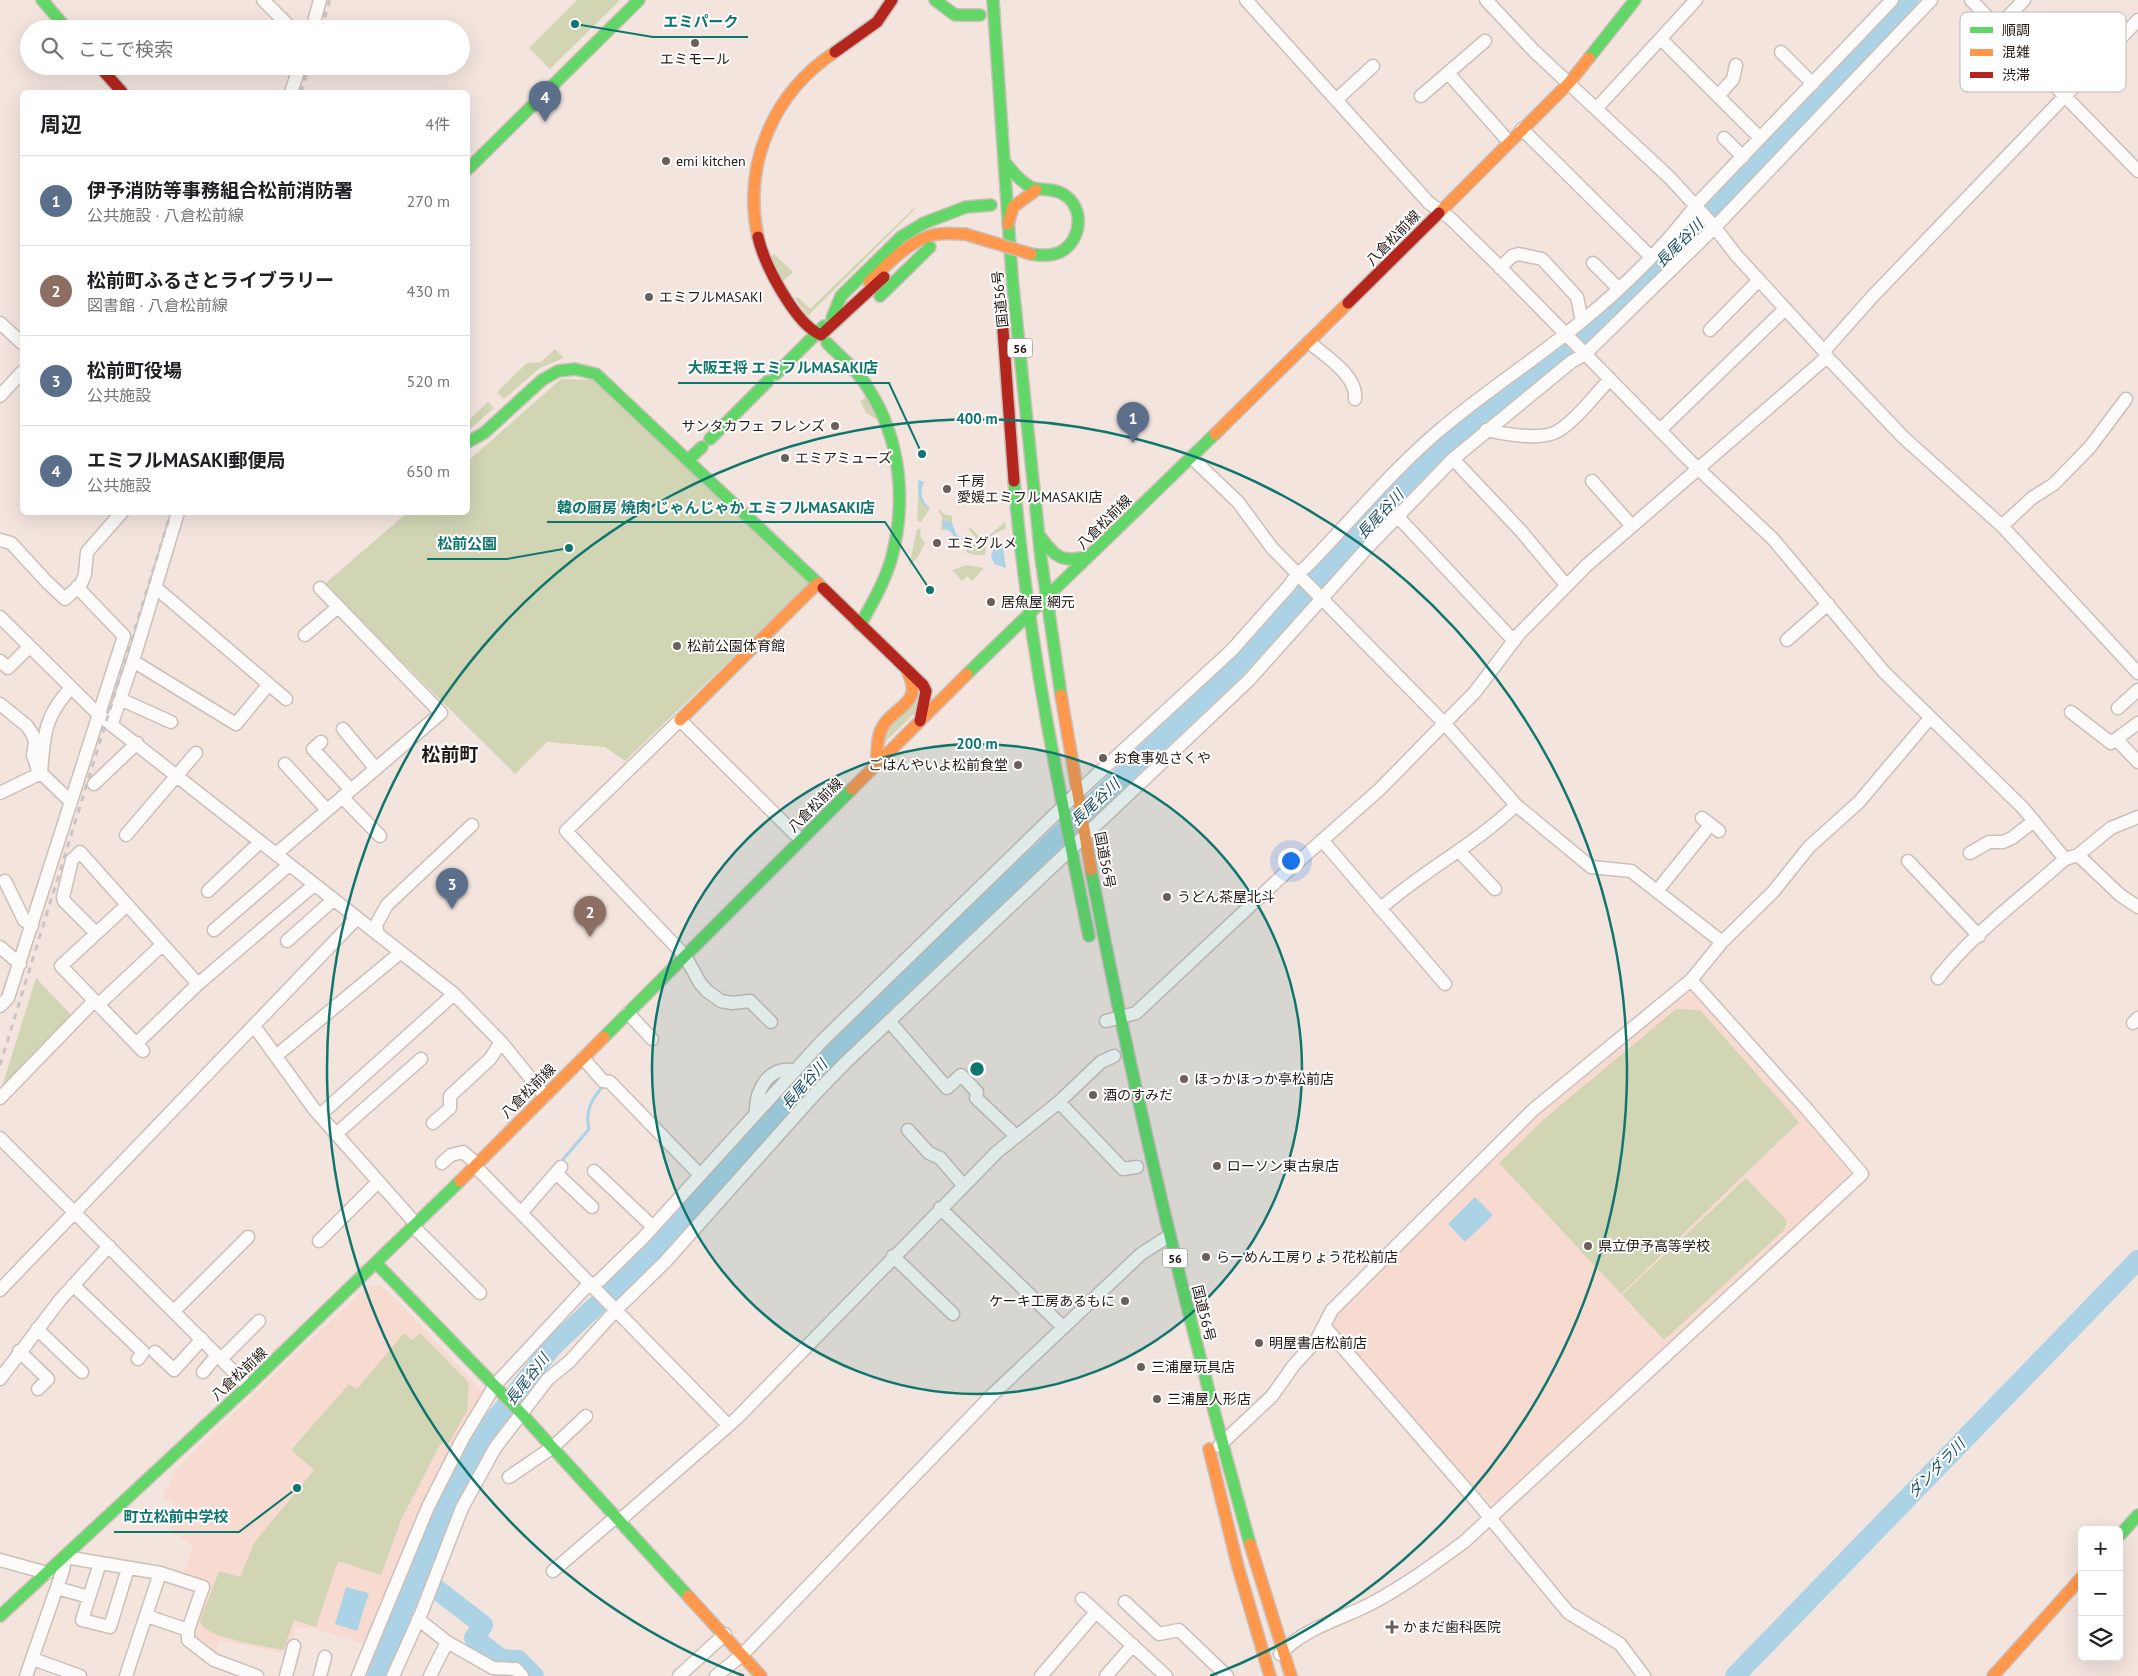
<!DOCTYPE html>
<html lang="ja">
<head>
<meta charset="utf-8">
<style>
  :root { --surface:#fff; --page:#f6f6f6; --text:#202124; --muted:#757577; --line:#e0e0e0; --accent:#6c5f5a }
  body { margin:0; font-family:"PT Sans","Noto Sans JP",sans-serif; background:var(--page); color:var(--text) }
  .controls { position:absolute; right:15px; bottom:15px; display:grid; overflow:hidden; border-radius:8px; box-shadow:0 5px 20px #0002 }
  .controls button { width:45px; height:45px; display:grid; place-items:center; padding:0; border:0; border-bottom:1px solid var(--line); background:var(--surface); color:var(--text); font:25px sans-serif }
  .you { position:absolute; left:1290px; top:860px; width:18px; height:18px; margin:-12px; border:4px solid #fff; border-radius:50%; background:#1a73e8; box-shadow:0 0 0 8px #1a73e833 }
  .badge { display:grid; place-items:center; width:32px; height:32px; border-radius:50%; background:var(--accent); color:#fff; font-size:16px; font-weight:700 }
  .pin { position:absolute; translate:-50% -41px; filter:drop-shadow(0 1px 2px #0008) }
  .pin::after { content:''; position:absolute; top:26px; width:18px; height:15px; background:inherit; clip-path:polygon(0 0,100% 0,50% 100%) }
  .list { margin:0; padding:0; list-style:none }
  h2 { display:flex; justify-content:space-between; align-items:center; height:65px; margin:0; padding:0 20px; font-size:21px }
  h2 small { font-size:16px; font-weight:400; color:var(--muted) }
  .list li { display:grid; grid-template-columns:32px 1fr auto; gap:15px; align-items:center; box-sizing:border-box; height:90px; padding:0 20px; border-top:1px solid var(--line) }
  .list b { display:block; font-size:19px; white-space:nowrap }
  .list p { margin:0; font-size:16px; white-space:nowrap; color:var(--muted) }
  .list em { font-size:16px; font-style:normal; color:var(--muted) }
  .icon { flex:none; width:28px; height:28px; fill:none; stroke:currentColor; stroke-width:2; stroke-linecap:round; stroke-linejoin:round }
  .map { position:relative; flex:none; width:2138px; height:1676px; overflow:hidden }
  .search { position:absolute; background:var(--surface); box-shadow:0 5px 20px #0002; left:20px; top:20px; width:450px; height:55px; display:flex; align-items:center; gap:12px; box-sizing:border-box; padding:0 18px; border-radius:28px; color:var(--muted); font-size:19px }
  .panel { position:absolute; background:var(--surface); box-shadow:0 5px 20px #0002; left:20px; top:90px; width:450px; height:425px; border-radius:8px }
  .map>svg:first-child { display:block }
  .built { fill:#f8dbd0 }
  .green { fill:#d1d5b4 }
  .water { fill:#acd2e6 }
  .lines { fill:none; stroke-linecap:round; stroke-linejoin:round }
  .stream { stroke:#acd2e6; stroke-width:3 }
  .river { stroke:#acd2e6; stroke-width:20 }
  .street-casing { stroke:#cbbfba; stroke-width:15 }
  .fast-casing { stroke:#cbbfba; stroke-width:14 }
  .slow-casing { stroke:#cbbfba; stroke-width:14 }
  .jam-casing { stroke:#cbbfba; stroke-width:14 }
  .street { stroke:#fdfbfa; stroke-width:12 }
  .fast { stroke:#63d668; stroke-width:11 }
  .slow { stroke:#ff974d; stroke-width:11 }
  .jam { stroke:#b3261e; stroke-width:11 }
  .rail { stroke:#cac5c4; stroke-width:3; stroke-dasharray:6 6; stroke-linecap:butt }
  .slow-bridge-casing { stroke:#cbbfba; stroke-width:14; stroke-linecap:butt }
  .slow-bridge { stroke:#ff974d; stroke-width:11 }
  .ring { fill:none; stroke:#0f766e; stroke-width:2.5 }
  .poi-dot { fill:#6c5f5a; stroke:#fff; stroke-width:2 }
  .labels { text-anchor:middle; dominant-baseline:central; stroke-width:4; stroke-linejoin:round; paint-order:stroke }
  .shield { fill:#fff; stroke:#655d5a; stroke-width:1 }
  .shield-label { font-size:12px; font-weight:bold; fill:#231813 }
  .poi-label { font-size:14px; fill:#231813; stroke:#fff; text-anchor:start }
  .street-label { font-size:14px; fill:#231813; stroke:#fff }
  .water-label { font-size:15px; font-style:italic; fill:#1b4d62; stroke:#fff }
  .district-label { font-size:19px; font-weight:bold; fill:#231813; stroke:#fff }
  .key { fill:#fff; stroke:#bdbab8; stroke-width:1 }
  .key-label { font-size:14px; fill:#231813 }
  .centre { fill:#0f766e; stroke:#fff; stroke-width:2.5 }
  .ring-label { font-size:15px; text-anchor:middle; font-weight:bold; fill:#0f766e; stroke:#fff; stroke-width:4; stroke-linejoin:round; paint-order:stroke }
  .leader { fill:none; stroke:#0f766e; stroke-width:2 }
  .callout-dot { fill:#0f766e; stroke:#fff; stroke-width:2 }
  .callout-label { font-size:15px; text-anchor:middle; font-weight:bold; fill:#0f766e; stroke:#fff; stroke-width:4; stroke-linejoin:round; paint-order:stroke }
</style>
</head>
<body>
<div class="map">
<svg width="2138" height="1676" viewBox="0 0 2138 1676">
  <rect width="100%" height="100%" fill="#f3e4de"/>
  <!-- built -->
  <path class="built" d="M1684,992h13l152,176 -1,11 -349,322 -9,3 -156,-173 1,-18 200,-200z
    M371,1285l13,2 101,107 -117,251 -52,-16 -21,-2 -6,28 -69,-15 -6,18 -22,-18 16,-55 -25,-9 10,-30 -24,-17 13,-19 -18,-12v-5l15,-28 183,-174z"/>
  <!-- green -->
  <path class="green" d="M577,0h43l-70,69 -21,-21z
    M915,207l1,1 -108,108 -13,-18 3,-1 12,12z
    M774,254l19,18 -11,10 -12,-24z
    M555,349l9,9 -24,10 -36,31 -7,-7 30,-29 14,-1z
    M561,379l32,1 216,204 -184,177 -20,-14 -58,-5 -32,32 -165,-164 -30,-22 87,-75 61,-1v-51z
    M867,397l12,24 -13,-8 -6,-12z
    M488,402l6,6 -26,23v-10z
    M918,497l11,13 -8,12 -4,-1z
    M939,509l5,5 8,2v7l-10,-1 3,7 3,1h-7l1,-13 -4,-7z
    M1005,522l1,6 -12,6 -6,7 -10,-1 -10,-11 2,-2 12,12h3z
    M917,529h4l-1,7 5,7 -7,14 -9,9z
    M968,543l18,2 -1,10h-10l-9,-3z
    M966,565l18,3 -12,13 -5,-5 -5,5 -10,-11z
    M914,700l6,8 -38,37 2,-16z
    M36,978l38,40 -74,75z
    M1676,1009l24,1 99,112 -178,172 -122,-131 45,-44z
    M1746,1178l41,43 -3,9 -120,110 -42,-45z
    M404,1333l8,7 8,-7 47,48 2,6 -2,24 -18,32 -5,-1 -4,3 -39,75 -20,55 -43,-14 -22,66 -22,-7 -10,30c-16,-3 -82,-12 -84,-29l19,-50 21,6 14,-34 60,-73 -23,-20 58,-66 8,5z"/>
  <!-- water -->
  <path class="water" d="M918,480l6,2c-5,9 -2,20 6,26l-1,2c-12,-12 -11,-13 -11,-30z
    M946,520l6,3 4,11 8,6 -10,-2 -2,-5 -9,-6 -1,-5z
    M1002,542l4,26 -12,-4 -3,-9 4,-9z
    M1475,1197l18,18 -28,27 -17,-18z
    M346,1587l23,6 -12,38 -22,-7z"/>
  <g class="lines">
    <!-- stream -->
    <path class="stream" d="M559,1164l30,-35c-4,-18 2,-29 14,-43"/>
    <!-- river -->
    <path class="river" d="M418,1575l65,50 -9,13 27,21 17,1 16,16
      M377,1676l56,-139 28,-62 25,-44 66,-84 98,-92 162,-183 32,-32 391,-371 179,-195 37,-36 93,-71 65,-54 78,-78 222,-235
      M1735,1676l403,-416"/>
    <!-- street casing -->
    <g class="street-casing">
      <path id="street" d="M263,0l29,29
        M1246,0l183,203 21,15 48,47 192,196 83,78 111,133 139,136 42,51 13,-4 33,-27 27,-11
        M1486,0l48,51 136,127 43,47 23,30 88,96 3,6 76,80 99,89 136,147
        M1971,0l167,171
        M1998,27l26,-27
        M312,29l8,-29
        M1661,39l99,99
        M1781,52l32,32
        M1448,73l61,69
        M291,92l9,-26
        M1421,96l64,-55
        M1718,96l15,-17 3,-14
        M1336,100l37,-34
        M1596,109l100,-109
        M1522,129l128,127
        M1724,138l19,19
        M1593,263l25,25
        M1500,268l12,-12 7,-2 23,5 35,38 5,24
        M0,323l22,20
        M1710,330l49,-50
        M1309,342c16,14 49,34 46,57
        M1824,351l48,-54 266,-277
        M0,396l22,-24
        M1486,430c17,4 56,11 72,1 19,-12 36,-35 52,-52
        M1660,430l125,-121
        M1191,457l47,45 34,46 173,176 71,81 75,62 40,4 91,71
        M1453,459l68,72 45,54
        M1592,481l39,44
        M1398,517l116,124
        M2002,526l30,-28 22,-14 36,-37 36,-48
        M0,540l11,3 35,38 19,18 16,-15 4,-10 2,-22 35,-40
        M155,587l131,112
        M0,617l99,98 355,279 47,48 44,54
        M305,635l33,-28
        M1787,640l41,-36
        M0,661l8,7 21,-21
        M133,661l103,63 33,-40
        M120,699l51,23
        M0,704l27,22 6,9 2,8 -2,12 6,18
        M2118,708l20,-18
        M2071,712l40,31 27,-20
        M112,723l21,-62 45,-149
        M343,729l33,40
        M2117,740l21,22
        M321,742l-8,7 38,41
        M285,764l42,46
        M41,773c3,-37 3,-57 30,-85
        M94,784l43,-41
        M0,793l41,-20 30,29
        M342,797l38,39
        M1702,818l17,13
        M126,835l70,-82
        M1322,840l123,144
        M1459,851l36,38
        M1970,853l19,-11h14l9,-4 22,-17
        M276,854l165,-141 -121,-125
        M2078,855l42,40 18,12
        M1908,861l71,75
        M5,881l19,39 8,6
        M208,891l52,-49
        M1657,891l53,-66
        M127,905l-66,61 82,85
        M1380,909c42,-38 95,-64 136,-104
        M214,930l75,-65
        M96,933l-32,-32 -1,-4 9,-37 8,-8 118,132
        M378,935l-2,-10 11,-20 85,-80
        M287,941l46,-41
        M0,947l20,17
        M1938,978c34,-44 86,-82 127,-119
        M98,1005l64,-60
        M0,1006l8,-8 116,-362 -47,-49
        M628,1013l24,26
        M889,1021l58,67 14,-13 16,17 -1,6 39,37
        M1106,1021l30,-8 146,-137 98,-87 95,-97 44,-58 67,-68 241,-209
        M771,1022l-21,-21 -18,2 -11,-2 -14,-10 -7,-8 -15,-27 -119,-125 114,-111 121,120
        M2133,1023l5,-5
        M254,1026l60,83 102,115
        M136,1044l62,-60 116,-99
        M276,1056l125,-104
        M583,1058l20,23 7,1 90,93
        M0,1098l94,-97
        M1059,1102l64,67 14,-2
        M756,1113c-1,-22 13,-49 39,-42
        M320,1115l134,-121
        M433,1123l17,-15v-12l40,-37 11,-17
        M908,1130l21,23 11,5 24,28
        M336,1134l85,-75
        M0,1138l248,248
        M442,1163l9,-8 12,-3 14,12
        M475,1166l253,259
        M594,1171l59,56
        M556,1173l36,34
        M940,1208l123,119
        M521,1213l40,-46
        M414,1227l66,66
        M319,1241l59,-59
        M893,1256l60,58
        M73,1285l70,67 -5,7
        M0,1290l356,-371
        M174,1311l74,-74
        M1324,1326l153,176 85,103 7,8 51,31 24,32
        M37,1329l45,43
        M19,1351l29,28 -10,10
        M155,1352l19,18 28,-31
        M221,1359l38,-38
        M203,1372l14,-17
        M0,1379l60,-79 49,-54
        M1219,1446l53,-50 22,-31 22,-24 16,-31 201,-200 158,-130 31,-38 51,-50 36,-45 50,-45 71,-84
        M509,1477l44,-30 33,-31
        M620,1520l116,-101 261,-267 62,-50 42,-40 13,-6
        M0,1560l47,13
        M100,1563l-18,57 28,7 18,-59
        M553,1571l63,-54
        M57,1588l32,9
        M1082,1599l84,77
        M1125,1602l34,32 20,-4 48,46
        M147,1616l41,14
        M418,1619l29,23 46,26 23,1 6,7
        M1280,1654c25,-27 63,-35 94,-52 32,-17 61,-39 90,-60l398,-368 -57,-67 -114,-127
        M33,1659l47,17
        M26,1676l37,-106 2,-13 95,16 43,14 -15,43v10l26,20 43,16
        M126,1676l34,-103
        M286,1676l8,-30
        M320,1676l5,-19
        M358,1676l70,-169 34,-67 33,-55 90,-97 14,-7 44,-43 179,-197 256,-249 154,-142 57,-64 9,-13 8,-6c45,-46 86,-97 135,-138 45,-38 95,-70 141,-108 40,-32 83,-75 114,-116l196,-205
        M393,1676l28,-62 41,-106 33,-60 53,-69 21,-17 47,-52 49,-48 149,-167 31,-32 404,-383 119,-133 85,-88 118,-97 14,-8 130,-127 216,-227
        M430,1676l17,-34
        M679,1676l46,-42
        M716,1676l27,-22 249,-259 149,-141 28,-18
        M1041,1676l55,-64
        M1106,1676l27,-31"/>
    </g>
    <!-- fast casing -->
    <g class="fast-casing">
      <path id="fast" d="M42,0l25,29
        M935,0l20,15h25
        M993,0l19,276 29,282 20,137
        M1589,58l46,-58
        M1004,161c7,9 15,19 25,25 9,5 20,2 30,6 24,10 25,42 6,57 -10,8 -23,7 -34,5
        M468,169l171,-169
        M880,296l50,-49
        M832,318l9,-22 60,-59 23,-14 42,-16 25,-2
        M827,343c14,14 31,28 41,45 33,51 39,114 23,172 -7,23 -19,44 -31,65
        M776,374l48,-48
        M710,439l58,-58
        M468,442l16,-9 58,-53 16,-9 17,-2 21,5 227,214
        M688,460l14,-13
        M1014,481c13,153 44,304 75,455
        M1039,535c16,22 23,29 50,21
        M967,674l248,-240
        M1091,870c43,227 97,451 159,674
        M604,1037l248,-248
        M376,1263l144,149 168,184
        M2119,1536l19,-21
        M0,1616l248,-230 212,-205"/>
    </g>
    <!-- slow casing -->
    <g class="slow-casing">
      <path id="slow" d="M1439,213l130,-130 20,-25
        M1008,224l5,-17 23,-17
        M758,237c-16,-73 16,-145 77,-185
        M869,282c18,-17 39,-41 64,-47 10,-3 22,-1 32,-1
        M1215,434l133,-131
        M1061,695l30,175
        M680,720l138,-137
        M876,764c2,-12 0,-27 7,-38 13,-21 40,-22 25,-53
        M852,789l115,-115
        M460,1181l144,-144
        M1209,1449l29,118 32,109
        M1250,1544l41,132
        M688,1596l73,80
        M1993,1676l89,-99"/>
    </g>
    <!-- jam casing -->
    <g class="jam-casing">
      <path id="jam" d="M835,52l42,-30 15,-22
        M99,66l23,26
        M758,237c6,27 37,87 63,98l63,-58
        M1348,303l91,-90
        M1003,330l11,151
        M823,588l100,97 3,6 -6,30"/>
    </g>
    <!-- street -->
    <use href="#street" class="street"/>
    <!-- fast -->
    <use href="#fast" class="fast"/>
    <!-- slow -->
    <use href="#slow" class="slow"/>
    <!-- jam -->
    <use href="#jam" class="jam"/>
    <!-- rail -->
    <path class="rail" d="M321,29l9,-29
      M301,92l8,-26
      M0,1065l171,-553"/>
    <!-- slow-bridge casing -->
    <g class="slow-bridge-casing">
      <path id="slow-bridge" d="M965,234l66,20"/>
    </g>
    <!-- slow-bridge -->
    <use href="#slow-bridge" class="slow-bridge"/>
  </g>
  <!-- distance rings -->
  <circle cx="977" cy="1069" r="325" fill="#0f766e" fill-opacity=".12"/>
  <g class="ring">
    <circle cx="977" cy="1069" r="325"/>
    <path d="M744 1676A650 650 0 1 1 1210 1676"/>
  </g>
  <!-- markers -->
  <g class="poi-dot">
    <circle cx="695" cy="43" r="5"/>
    <circle cx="666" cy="161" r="5"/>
    <circle cx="649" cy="297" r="5"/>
    <circle cx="835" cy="426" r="5"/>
    <circle cx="785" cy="458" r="5"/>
    <circle cx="947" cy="489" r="5"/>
    <circle cx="937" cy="543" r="5"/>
    <circle cx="991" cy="602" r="5"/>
    <circle cx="677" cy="646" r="5"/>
    <circle cx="1103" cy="758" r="5"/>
    <circle cx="1018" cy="765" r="5"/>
    <circle cx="1167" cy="897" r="5"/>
    <circle cx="1184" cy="1079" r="5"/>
    <circle cx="1093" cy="1095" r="5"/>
    <circle cx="1217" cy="1166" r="5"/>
    <circle cx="1588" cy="1246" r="5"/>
    <circle cx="1206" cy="1257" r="5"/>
    <circle cx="1125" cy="1301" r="5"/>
    <circle cx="1259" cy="1343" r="5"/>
    <circle cx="1141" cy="1367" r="5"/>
    <circle cx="1157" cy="1399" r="5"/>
    <path d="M1389.5 1619.5h5v5h5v5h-5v5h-5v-5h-5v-5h5z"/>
  </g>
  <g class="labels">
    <!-- shield labels -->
    <g class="shield">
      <rect x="1007.5" y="338.5" width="25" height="19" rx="4"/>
      <rect x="1162.5" y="1248.5" width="25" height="19" rx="4"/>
    </g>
    <g class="shield-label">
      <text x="1020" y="348">56</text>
      <text x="1175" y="1258">56</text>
    </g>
    <!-- poi labels -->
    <g class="poi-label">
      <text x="695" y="59" text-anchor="middle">エミモール</text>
      <text x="676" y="161">emi kitchen</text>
      <text x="659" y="297">エミフルMASAKI</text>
      <text x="825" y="426" text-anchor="end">サンタカフェ フレンズ</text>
      <text x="795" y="458">エミアミューズ</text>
      <text x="957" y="481">千房<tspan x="957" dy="16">愛媛エミフルMASAKI店</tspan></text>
      <text x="947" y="543">エミグルメ</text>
      <text x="1001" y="602">居魚屋 網元</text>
      <text x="687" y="646">松前公園体育館</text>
      <text x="1113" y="758">お食事処さくや</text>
      <text x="1008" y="765" text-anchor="end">ごはんやいよ松前食堂</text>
      <text x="1177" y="897">うどん茶屋北斗</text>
      <text x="1194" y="1079">ほっかほっか亭松前店</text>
      <text x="1103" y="1095">酒のすみだ</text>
      <text x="1227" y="1166">ローソン東古泉店</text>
      <text x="1598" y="1246">県立伊予高等学校</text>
      <text x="1216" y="1257">らーめん工房りょう花松前店</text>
      <text x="1115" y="1301" text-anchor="end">ケーキ工房あるもに</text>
      <text x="1269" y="1343">明屋書店松前店</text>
      <text x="1151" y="1367">三浦屋玩具店</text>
      <text x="1167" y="1399">三浦屋人形店</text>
      <text x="1403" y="1627">かまだ歯科医院</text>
    </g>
    <!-- street labels -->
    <g class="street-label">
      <text transform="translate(1393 238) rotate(-46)">八倉松前線</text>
      <text transform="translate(1000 299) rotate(-96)">国道56号</text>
      <text transform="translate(1104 522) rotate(-45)">八倉松前線</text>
      <text transform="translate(815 805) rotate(-45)">八倉松前線</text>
      <text transform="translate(1105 860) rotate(79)">国道56号</text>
      <text transform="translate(528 1091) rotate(-45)">八倉松前線</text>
      <text transform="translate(1204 1313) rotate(76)">国道56号</text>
      <text transform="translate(239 1374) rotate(-43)">八倉松前線</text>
    </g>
    <!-- water labels -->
    <g class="water-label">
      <text transform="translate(1679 243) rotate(-45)">長尾谷川</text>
      <text transform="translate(1380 514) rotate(-47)">長尾谷川</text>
      <text transform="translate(1095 802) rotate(-43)">長尾谷川</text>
      <text transform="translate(804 1084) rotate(-48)">長尾谷川</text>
      <text transform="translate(527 1379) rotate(-52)">長尾谷川</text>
      <text transform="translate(1936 1468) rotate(-46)">ダンダラ川</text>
    </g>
    <!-- district labels -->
    <g class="district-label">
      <text x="450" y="754">松前町</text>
    </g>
  </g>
  <!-- legend -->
  <rect x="1960" y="12" width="166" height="80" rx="8" class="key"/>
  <rect x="1970" y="27" width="23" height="6" fill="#63d668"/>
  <rect x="1970" y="49" width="23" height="7" fill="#ff974d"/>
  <rect x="1970" y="72" width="23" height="6" fill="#b3261e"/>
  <g class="key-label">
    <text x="2002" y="35">順調</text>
    <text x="2002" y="57">混雑</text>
    <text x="2002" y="80">渋滞</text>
  </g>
  <circle cx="977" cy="1069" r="8" class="centre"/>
  <g class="ring-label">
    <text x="977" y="424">400 m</text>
    <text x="977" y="749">200 m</text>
  </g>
  <!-- callouts -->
  <path class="leader" d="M575 24L653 37H748M922 454L889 383H678M930 590L885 522H547M569 548L507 559H427M297 1488L239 1532H114"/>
  <g class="callout-dot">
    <circle cx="575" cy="24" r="5"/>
    <circle cx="922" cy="454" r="5"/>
    <circle cx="930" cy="590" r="5"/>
    <circle cx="569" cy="548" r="5"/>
    <circle cx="297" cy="1488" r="5"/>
  </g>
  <g class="callout-label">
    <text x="701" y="27">エミパーク</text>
    <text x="783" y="373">大阪王将 エミフルMASAKI店</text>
    <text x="716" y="513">韓の厨房 焼肉 じゃんじゃか エミフルMASAKI店</text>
    <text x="467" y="549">松前公園</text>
    <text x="176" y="1522">町立松前中学校</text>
  </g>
</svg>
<div class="controls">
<button>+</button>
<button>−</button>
<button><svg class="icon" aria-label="layers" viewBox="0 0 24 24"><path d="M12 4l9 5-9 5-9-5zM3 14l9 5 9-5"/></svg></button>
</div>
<div class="you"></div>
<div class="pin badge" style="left:1133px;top:443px;background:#5c6f8a">1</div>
<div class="pin badge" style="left:590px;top:937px;background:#8d6e63">2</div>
<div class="pin badge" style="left:452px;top:909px;background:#5c6f8a">3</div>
<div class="pin badge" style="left:545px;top:122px;background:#5c6f8a">4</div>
<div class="search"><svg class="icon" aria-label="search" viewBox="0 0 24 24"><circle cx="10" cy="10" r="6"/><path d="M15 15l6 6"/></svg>ここで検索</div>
<section class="panel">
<h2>周辺<small>4件</small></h2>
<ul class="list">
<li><span class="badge" style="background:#5c6f8a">1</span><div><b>伊予消防等事務組合松前消防署</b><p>公共施設 · 八倉松前線</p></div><em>270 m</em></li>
<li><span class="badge" style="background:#8d6e63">2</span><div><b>松前町ふるさとライブラリー</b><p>図書館 · 八倉松前線</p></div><em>430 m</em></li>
<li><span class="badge" style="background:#5c6f8a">3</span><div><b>松前町役場</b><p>公共施設</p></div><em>520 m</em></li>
<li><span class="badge" style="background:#5c6f8a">4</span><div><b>エミフルMASAKI郵便局</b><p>公共施設</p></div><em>650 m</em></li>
</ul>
</section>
</div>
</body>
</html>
